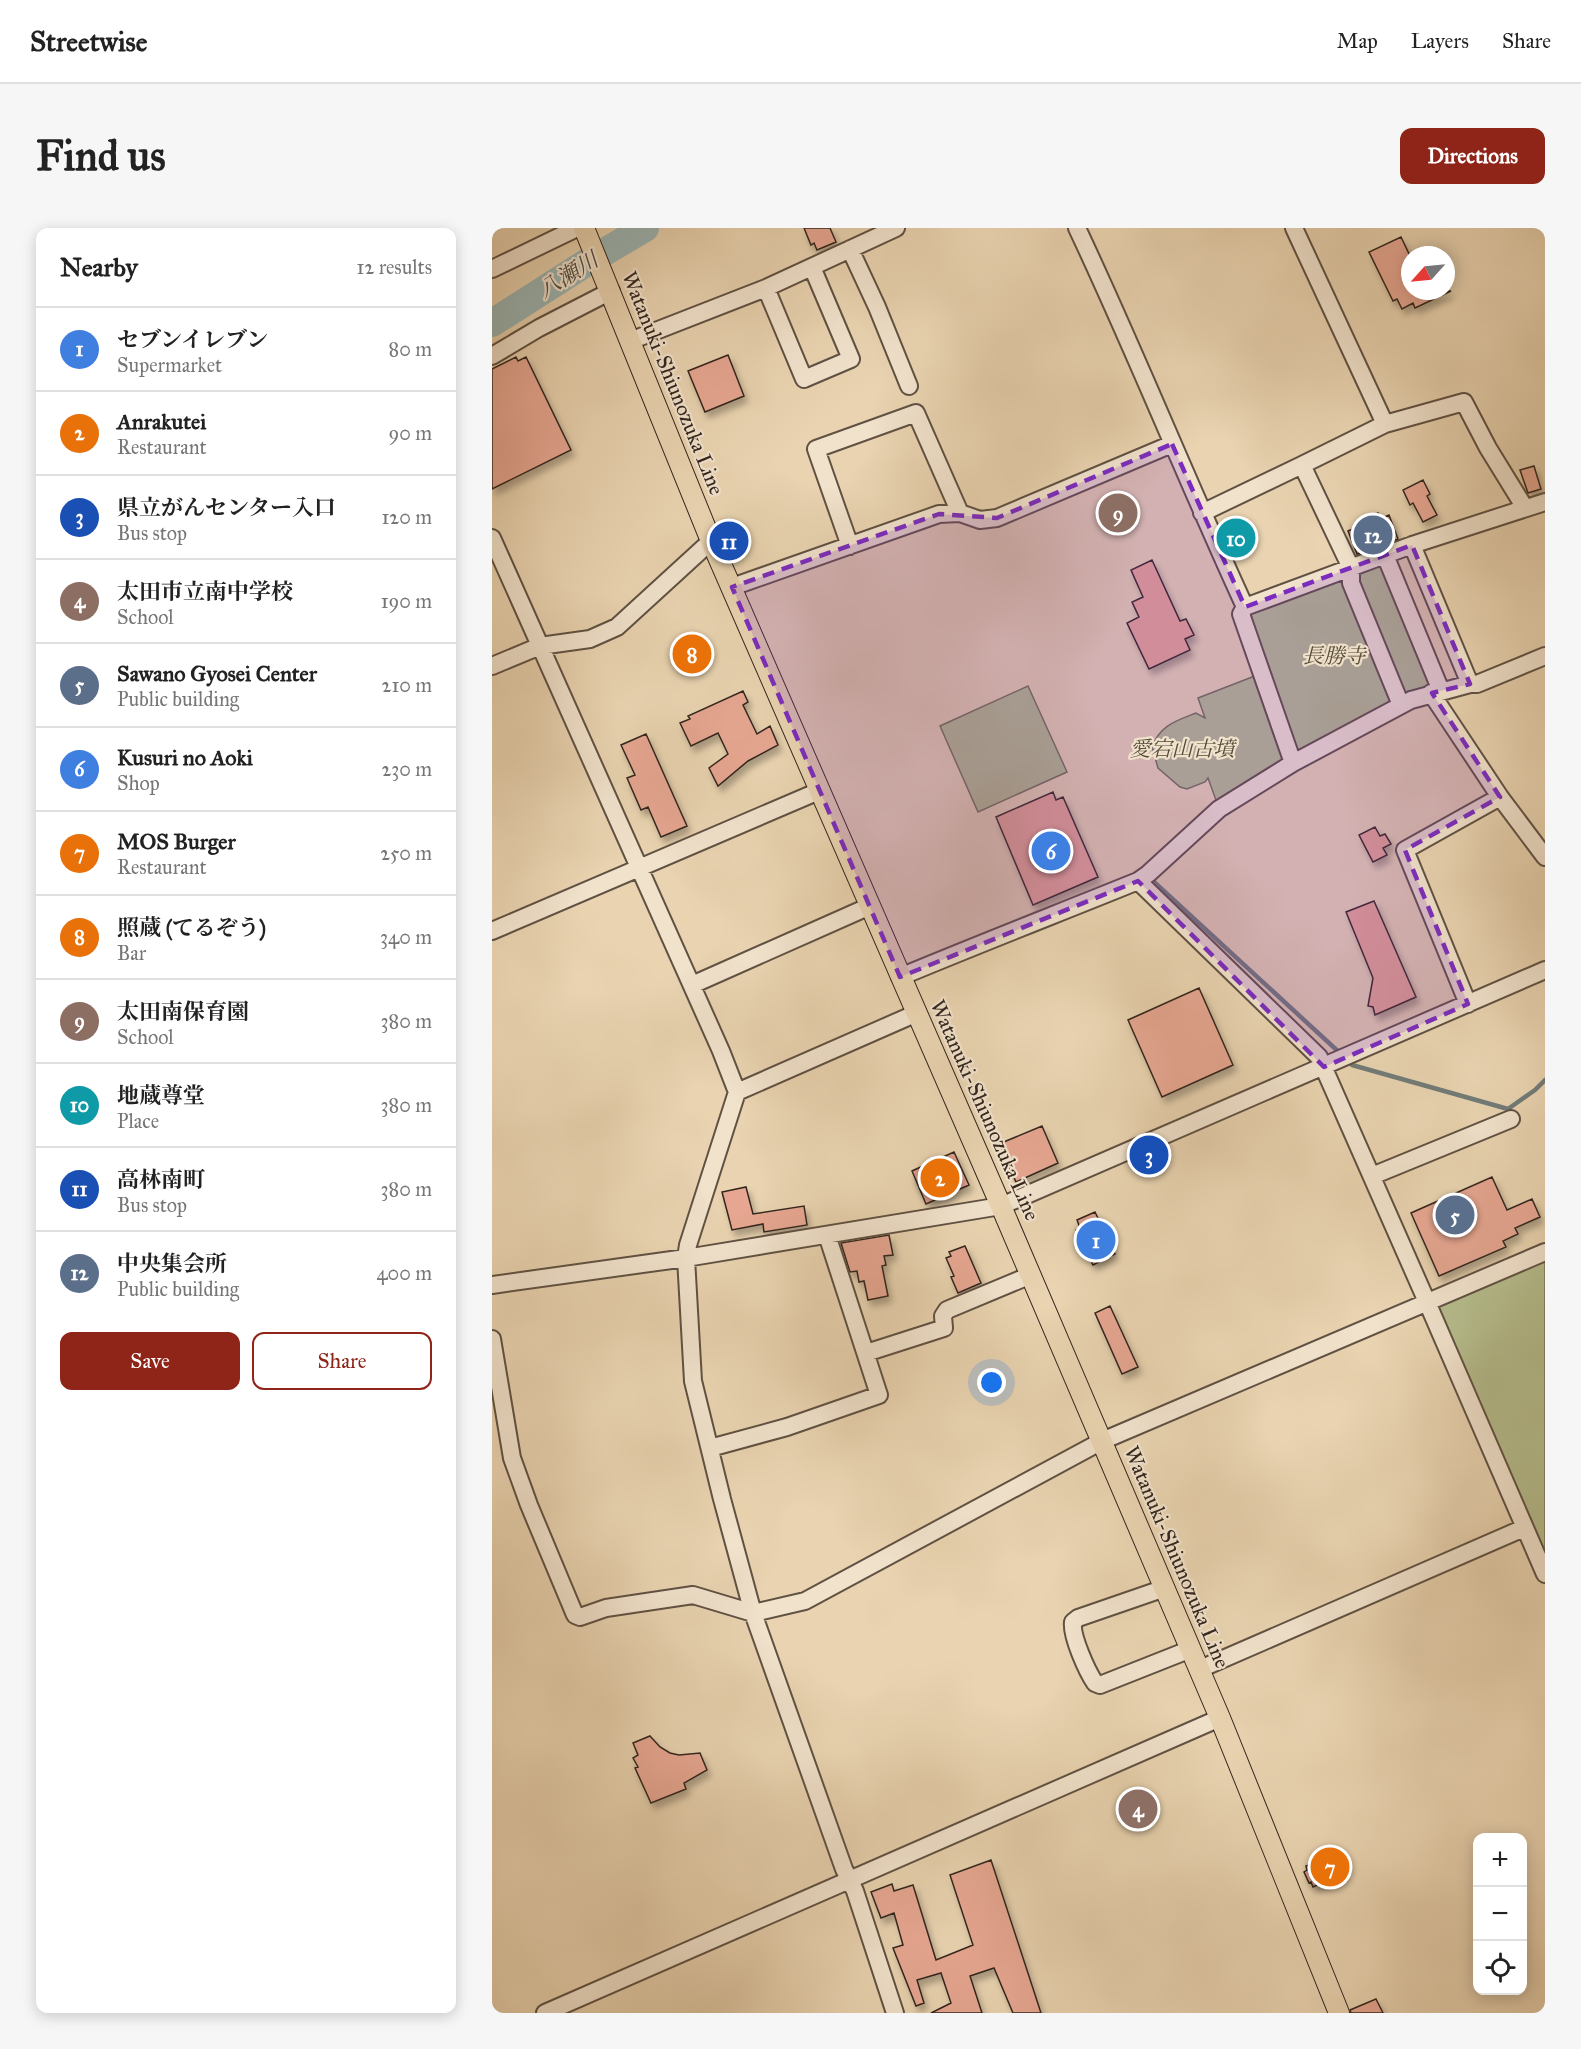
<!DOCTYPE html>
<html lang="en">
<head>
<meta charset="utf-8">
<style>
  :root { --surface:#fff; --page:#f6f6f6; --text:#222; --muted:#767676; --line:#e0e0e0; --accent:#8f2418 }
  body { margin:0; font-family:"IM FELL Great Primer","Noto Serif JP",serif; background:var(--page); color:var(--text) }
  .controls { position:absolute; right:18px; bottom:18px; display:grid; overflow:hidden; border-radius:12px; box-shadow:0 3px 15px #0003 }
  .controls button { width:54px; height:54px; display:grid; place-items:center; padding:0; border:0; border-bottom:2px solid var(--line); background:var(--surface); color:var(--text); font:30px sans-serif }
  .compass { position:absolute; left:909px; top:18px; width:54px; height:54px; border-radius:50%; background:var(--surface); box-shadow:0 3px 15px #0003; rotate:243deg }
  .you { position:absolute; left:500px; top:1155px; width:21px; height:21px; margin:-15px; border:4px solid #fff; border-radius:50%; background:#1a73e8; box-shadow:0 0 0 9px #1a73e833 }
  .badge { display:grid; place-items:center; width:39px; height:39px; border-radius:50%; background:var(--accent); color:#fff; font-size:20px; font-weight:700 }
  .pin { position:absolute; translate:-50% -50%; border:3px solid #fff; box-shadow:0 2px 6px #0006 }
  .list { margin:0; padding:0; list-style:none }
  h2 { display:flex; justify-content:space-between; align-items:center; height:78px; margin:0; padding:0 24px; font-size:26px }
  h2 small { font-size:20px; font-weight:400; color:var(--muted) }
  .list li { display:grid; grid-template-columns:39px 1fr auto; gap:18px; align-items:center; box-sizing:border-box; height:84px; padding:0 24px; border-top:2px solid var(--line) }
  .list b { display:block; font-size:22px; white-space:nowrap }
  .list p { margin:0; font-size:20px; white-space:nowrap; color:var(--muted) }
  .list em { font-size:20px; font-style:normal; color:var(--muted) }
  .actions { display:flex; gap:12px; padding:18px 24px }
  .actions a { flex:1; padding:14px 0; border:2px solid var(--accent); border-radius:12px; text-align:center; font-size:21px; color:var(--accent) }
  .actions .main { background:var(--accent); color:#fff }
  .icon { flex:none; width:33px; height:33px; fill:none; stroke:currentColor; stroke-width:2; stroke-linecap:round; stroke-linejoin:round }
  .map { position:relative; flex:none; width:1053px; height:1785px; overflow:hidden; border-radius:12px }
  header { display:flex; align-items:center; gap:36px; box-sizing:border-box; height:84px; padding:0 30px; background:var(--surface); border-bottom:2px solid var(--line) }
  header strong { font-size:28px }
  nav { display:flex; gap:33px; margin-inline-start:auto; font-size:21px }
  .intro { display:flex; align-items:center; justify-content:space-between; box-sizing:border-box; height:144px; padding:0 36px }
  h1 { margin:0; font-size:42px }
  .button { padding:15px 27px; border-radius:12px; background:var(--accent); color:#fff; font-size:21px; font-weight:700 }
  main { display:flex; gap:36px; padding:0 36px }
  aside { flex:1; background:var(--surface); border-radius:12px; box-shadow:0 3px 15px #0003 }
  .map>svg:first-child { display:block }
  .green { fill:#b5bc8c; stroke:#747156; stroke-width:1.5 }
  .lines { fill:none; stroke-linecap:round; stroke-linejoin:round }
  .stream { stroke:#717c79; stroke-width:4.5 }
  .river { stroke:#9bb6b5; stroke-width:28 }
  .building { fill:#e6a691; stroke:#33261f; stroke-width:1.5; filter:url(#shadow) }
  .minor-casing { stroke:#605143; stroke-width:20 }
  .major-casing { stroke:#33261f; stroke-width:22 }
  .minor { stroke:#f1e2cc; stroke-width:16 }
  .major { stroke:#e9d3b0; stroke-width:20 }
  .marked { fill:#7b2cbf; fill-opacity:0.2; stroke:#7b2cbf; stroke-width:4.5; stroke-dasharray:12 8; stroke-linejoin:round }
  .labels { text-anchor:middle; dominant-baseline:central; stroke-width:4.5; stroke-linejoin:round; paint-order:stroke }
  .street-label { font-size:21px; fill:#33261f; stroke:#f1e2cc }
  .park-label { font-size:21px; font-style:italic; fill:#544c3a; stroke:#f1e2cc }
  .water-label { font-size:22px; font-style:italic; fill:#4d4a44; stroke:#f1e2cc }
</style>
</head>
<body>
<header>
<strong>Streetwise</strong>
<nav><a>Map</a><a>Layers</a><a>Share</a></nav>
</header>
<div class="intro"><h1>Find us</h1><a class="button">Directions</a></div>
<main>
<aside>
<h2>Nearby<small>12 results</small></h2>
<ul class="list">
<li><span class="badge" style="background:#3f7fe0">1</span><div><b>セブンイレブン</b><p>Supermarket</p></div><em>80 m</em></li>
<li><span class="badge" style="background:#e8710a">2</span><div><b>Anrakutei</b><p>Restaurant</p></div><em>90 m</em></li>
<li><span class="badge" style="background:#1a4fb4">3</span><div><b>県立がんセンター入口</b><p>Bus stop</p></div><em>120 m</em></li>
<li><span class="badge" style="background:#8d6e63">4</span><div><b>太田市立南中学校</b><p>School</p></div><em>190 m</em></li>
<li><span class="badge" style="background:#5c6f8a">5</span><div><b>Sawano Gyosei Center</b><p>Public building</p></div><em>210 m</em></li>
<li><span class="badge" style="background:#3f7fe0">6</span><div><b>Kusuri no Aoki</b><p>Shop</p></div><em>230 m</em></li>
<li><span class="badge" style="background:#e8710a">7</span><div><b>MOS Burger</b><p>Restaurant</p></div><em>250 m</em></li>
<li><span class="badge" style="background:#e8710a">8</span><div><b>照蔵 (てるぞう)</b><p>Bar</p></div><em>340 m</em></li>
<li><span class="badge" style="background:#8d6e63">9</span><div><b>太田南保育園</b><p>School</p></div><em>380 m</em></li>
<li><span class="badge" style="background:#0f9aa8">10</span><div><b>地蔵尊堂</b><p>Place</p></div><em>380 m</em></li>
<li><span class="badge" style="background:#1a4fb4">11</span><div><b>高林南町</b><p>Bus stop</p></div><em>380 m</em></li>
<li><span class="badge" style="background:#5c6f8a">12</span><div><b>中央集会所</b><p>Public building</p></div><em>400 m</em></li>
</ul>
<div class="actions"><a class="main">Save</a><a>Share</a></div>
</aside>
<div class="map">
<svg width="1053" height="1785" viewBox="0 0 1053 1785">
  <defs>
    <filter id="shadow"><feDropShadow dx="3.5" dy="6" stdDeviation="3" flood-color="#0004"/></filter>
  </defs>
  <rect width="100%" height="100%" fill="#e9d3b0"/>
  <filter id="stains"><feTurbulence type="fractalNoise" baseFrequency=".00333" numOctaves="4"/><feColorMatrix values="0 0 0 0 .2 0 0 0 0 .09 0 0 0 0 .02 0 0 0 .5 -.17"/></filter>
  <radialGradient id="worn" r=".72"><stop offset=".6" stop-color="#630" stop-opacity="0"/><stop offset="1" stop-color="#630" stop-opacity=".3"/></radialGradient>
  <!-- green -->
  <path class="green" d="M892,334l49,125 -216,116 -9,-25 -3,4 -18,7 -7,-2 -22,-19 -6,-21c8,-22 24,-26 44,-34l9,5 -7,-20 67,-26 -18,-51 6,-12 97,-31z
    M536,458l39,86 -89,40 -38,-86z
    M1053,1033v300l-112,-252z"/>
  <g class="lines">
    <!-- stream -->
    <path class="stream" d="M661,653l188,173
      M855,832l5,5 156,44 27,-19 10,-10"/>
    <!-- river -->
    <path class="river" d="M0,95l94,-60 59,-35"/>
  </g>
  <!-- building -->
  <path class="building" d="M312,0h26l6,14 -19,8 -3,-7 -3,2z
    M909,9l9,19v35h41l-36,17 -2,-5 -11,6 -5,-10 -4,2 -24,-49z
    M236,127l16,41 -39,16 -17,-41z
    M24,129l2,4 8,-4 45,93 -79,39v-120z
    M1042,238l7,23 -13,4 -8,-23z
    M931,252l7,14 -3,2 10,19 -14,7 -10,-19 -3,2 -7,-15z
    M886,285l2,6 9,-4 9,24 -41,15 -9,-23 20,-8 -2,-5z
    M747,300l7,15 -13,6 -6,-16z
    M660,332l28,61 6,-2 8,16 -9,4 5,11 -41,19 -22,-46 12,-6 -7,-15 11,-5 -12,-27z
    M251,463l5,11 -5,3 14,29 13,-8 8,19 -30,16 -30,25 -9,-18 19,-14 -10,-21 -27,13 -11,-23 10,-4 -2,-3z
    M154,506l41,92 -26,11 -13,-30 -7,3 -14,-32 8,-3 -14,-30z
    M561,564l3,8 7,-3 35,80 -65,28 -37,-88z
    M883,599l5,9 5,-2 6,10 -8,4 4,7 -14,7 -14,-27z
    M882,673l42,96 -41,18 -2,-8 -5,-1 5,-28 -27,-66z
    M707,760l34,77 -71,32 -34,-77z
    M550,898l16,37 -42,19 -17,-38z
    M462,924l15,33 -43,19 -14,-33z
    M1000,949l15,33 25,-11 8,18 -25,11 3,6 -15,7 3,6 -67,29 -28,-63z
    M254,959l7,27 51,-8 3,19 -43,7 -1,-8 -31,6 -10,-38z
    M603,984l20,42 -22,11 -17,-35 4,-2 -3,-8z
    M397,1007l4,20 -9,1 2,9 -4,1 6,30 -20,4 -4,-19 -5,1 -2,-11 -7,1 -9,-29z
    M473,1018l16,37 -23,10 -7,-16 3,-1 -8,-18 5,-2 -2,-4z
    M618,1078l28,61 -16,7 -27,-61z
    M158,1508l10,11 10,6 9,2 21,-2 7,17 -23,13 2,6 -35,14 -16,-35 3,-1 -5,-9 5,-3 -5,-12z
    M844,1628l7,17 -30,14 -2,-5 -2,1 -5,-11 3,-2 -1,-4z
    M499,1632l50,153h-28l-19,-45 -24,8 12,37h-51l20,-10 -10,-30 -24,7 7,23 -8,3 -23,-58 10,-3 -9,-32 -13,5 -10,-26 21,-8 2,7 19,-6 23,75 37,-15 -23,-70z
    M884,1771l7,14h-32l-1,-3z"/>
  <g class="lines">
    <!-- minor casing -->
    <g class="minor-casing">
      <path id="minor" d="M585,0c59,125 110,253 168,379
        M802,0l91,196 -83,41 49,103v15l50,122
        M358,21l27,58 32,79
        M0,41l85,-41
        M274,60l38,91 47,-20 -39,-92
        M138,113l136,-53 130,-60
        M0,128l47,-28 72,-37
        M893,196l79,-22 24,46 37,60
        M710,285l100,-48
        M0,310l229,513 16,41 -49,153 -2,13 7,123 29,118 31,114 91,256 11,22 40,122
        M358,318l-34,-97 100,-36 44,100
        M893,327l54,131 4,4
        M240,359l207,-73 21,-1 20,7 17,-2 175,-74
        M0,438l48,-20 50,-7 27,-12 94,-86
        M978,456h7l68,-28
        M939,465l69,104 45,60
        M801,535l-52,-149 4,-7 167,-62 133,-43
        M646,653l181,176 108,245 118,272
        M0,703l327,-140
        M408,749c79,-33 159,-64 238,-96l10,-7 71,-65 74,-46 118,-63 59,-16 -58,-139
        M200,757l178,-79
        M976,776l-63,-154 95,-53
        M245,864l180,-79
        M880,948l139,-57
        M0,1057l194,-27 315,-52 544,-236
        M0,1111l20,119 17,47 46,110 5,2 26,-9 87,-13 60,18 52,-12 297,-160 443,-189
        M374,1125l78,-25 -1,-12 4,-6 84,-35
        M218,1220l77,-21 92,-32 -52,-160
        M673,1360l-87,30 -5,4c-2,14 14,49 22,61l5,2 91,-36
        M708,1441l324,-141
        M53,1785l675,-295"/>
    </g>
    <!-- major casing -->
    <g class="major-casing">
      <path id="major" d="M92,0l127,313 290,665 219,512 119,295"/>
    </g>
    <!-- minor -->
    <use href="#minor" class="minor"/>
    <!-- major -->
    <use href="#major" class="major"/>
  </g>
  <!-- marked area -->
  <path class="marked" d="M680,216l73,163 167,-62 58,139 -38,9 68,104 -95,53 63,154 -144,63 -186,-186 -238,96 -168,-390 207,-73 58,4z"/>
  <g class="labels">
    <!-- street labels -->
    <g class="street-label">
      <text transform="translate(181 155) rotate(68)">Watanuki-Shiunozuka Line</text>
      <text transform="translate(493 882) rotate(66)">Watanuki-Shiunozuka Line</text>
      <text transform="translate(685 1329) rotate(67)">Watanuki-Shiunozuka Line</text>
    </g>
    <!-- park labels -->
    <g class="park-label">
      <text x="842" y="428">長勝寺</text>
      <text x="690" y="521">愛宕山古墳</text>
    </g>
    <!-- water labels -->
    <g class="water-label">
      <text transform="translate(76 47) rotate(-32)">八瀬川</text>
    </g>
  </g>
  <rect width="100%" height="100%" filter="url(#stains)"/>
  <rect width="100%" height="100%" fill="url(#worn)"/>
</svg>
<div class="controls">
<button>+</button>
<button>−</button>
<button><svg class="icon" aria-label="locate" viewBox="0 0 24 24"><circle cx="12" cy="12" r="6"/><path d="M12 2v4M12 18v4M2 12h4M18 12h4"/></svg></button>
</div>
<svg class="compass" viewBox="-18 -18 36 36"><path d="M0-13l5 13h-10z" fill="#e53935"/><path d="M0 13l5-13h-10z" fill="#767676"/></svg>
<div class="you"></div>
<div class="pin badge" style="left:604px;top:1012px;background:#3f7fe0">1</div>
<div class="pin badge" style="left:448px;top:950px;background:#e8710a">2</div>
<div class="pin badge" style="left:657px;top:927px;background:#1a4fb4">3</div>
<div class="pin badge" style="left:646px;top:1581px;background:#8d6e63">4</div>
<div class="pin badge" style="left:963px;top:987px;background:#5c6f8a">5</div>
<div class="pin badge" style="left:559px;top:623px;background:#3f7fe0">6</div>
<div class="pin badge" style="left:838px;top:1639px;background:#e8710a">7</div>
<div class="pin badge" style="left:200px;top:426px;background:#e8710a">8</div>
<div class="pin badge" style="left:626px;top:285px;background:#8d6e63">9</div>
<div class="pin badge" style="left:744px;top:310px;background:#0f9aa8">10</div>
<div class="pin badge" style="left:237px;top:313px;background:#1a4fb4">11</div>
<div class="pin badge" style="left:881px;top:307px;background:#5c6f8a">12</div>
</div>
</main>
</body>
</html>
